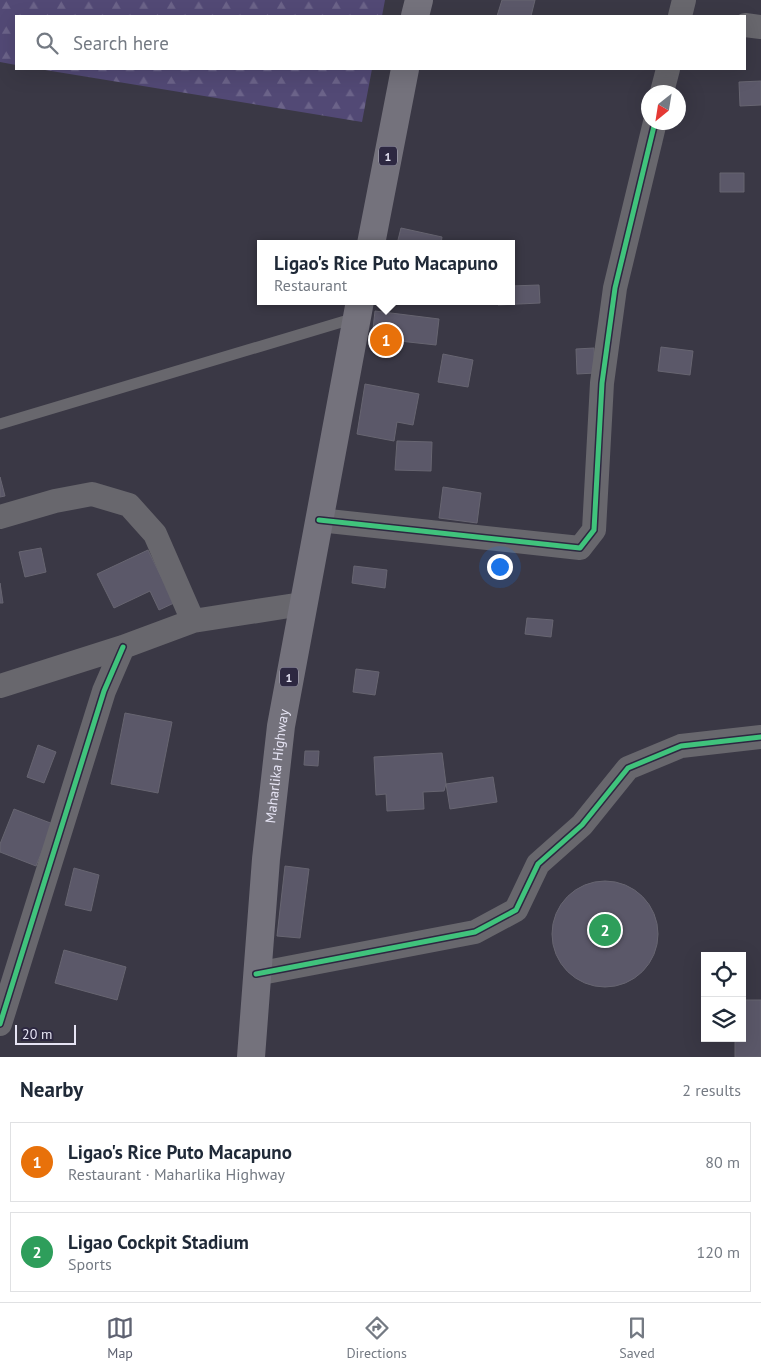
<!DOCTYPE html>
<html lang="en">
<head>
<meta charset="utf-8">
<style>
  :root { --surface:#fff; --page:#f2f2f3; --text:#1f2937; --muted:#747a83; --line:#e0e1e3; --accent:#5e6271 }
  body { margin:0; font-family:"PT Sans",sans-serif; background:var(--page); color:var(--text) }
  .controls { position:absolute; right:15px; bottom:15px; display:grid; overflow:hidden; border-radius:0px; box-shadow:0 5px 20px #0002 }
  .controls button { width:45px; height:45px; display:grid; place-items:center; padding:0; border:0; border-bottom:1px solid var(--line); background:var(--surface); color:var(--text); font:25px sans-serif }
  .compass { position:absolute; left:641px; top:85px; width:45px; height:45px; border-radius:50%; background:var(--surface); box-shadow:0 5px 20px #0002; rotate:210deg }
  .scale { position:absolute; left:15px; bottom:12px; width:61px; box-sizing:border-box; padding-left:5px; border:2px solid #e6e4f4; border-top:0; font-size:14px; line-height:18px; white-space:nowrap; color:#e6e4f4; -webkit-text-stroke:4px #2d2841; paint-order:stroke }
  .you { position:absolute; left:499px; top:566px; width:18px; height:18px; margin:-12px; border:4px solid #fff; border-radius:50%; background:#1a73e8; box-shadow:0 0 0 8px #1a73e833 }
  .badge { display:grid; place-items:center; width:32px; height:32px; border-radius:50%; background:var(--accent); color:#fff; font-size:16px; font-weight:700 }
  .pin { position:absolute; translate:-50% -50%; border:2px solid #fff; box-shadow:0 1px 5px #0006 }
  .popup { position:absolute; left:257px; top:240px; width:258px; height:65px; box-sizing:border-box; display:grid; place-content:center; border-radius:0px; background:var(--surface); filter:drop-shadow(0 1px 4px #0005); font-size:16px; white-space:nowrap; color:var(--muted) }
  .popup b { font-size:19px; color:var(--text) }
  .popup::after { content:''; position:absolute; left:50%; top:100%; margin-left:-10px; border:10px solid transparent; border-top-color:var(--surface) }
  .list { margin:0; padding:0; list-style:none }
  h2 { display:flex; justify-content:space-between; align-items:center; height:65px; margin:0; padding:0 20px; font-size:21px }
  h2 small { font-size:16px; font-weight:400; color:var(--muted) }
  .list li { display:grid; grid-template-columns:32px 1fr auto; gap:15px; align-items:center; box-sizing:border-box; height:80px; margin:0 10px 10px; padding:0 10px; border:1px solid var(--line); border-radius:0px }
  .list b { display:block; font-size:19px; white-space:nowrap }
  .list p { margin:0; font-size:16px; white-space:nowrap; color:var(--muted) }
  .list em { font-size:16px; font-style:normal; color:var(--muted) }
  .icon { flex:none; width:28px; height:28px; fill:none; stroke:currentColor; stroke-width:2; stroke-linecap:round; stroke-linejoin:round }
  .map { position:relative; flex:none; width:761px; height:1057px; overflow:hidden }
  .search { position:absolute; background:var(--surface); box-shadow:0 5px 20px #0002; left:15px; right:15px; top:15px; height:55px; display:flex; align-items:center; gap:12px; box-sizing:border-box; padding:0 18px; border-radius:0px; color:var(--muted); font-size:19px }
  .sheet { height:245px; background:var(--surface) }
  nav { display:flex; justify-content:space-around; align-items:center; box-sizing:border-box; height:70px; border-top:1px solid var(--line); background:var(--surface); font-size:14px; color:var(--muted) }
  nav a { display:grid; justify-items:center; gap:2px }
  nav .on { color:var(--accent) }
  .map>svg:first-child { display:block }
  .forest { fill:url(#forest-firs) }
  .building { fill:#5b5869; stroke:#676571 }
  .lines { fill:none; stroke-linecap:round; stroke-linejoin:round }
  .service { stroke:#68676d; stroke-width:11 }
  .minor { stroke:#68676d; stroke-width:24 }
  .trunk { stroke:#74727c; stroke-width:28 }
  .cycleway-casing { stroke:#2d2841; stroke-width:8 }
  .cycleway { stroke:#40c37c; stroke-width:5 }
  .labels { text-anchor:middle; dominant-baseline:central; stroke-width:5; stroke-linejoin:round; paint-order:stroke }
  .shield { fill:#2d2841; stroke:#aeacbe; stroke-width:1 }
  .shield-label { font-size:12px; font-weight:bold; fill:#e6e4f4 }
  .street-label { font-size:14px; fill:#e6e4f4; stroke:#2d2841 }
</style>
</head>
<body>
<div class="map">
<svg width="761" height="1057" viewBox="0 0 761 1057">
  <defs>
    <pattern id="forest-firs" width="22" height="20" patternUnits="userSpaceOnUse" patternTransform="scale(1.25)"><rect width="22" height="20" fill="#524975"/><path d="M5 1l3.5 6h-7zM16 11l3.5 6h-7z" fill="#6b6389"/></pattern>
  </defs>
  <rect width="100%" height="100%" fill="#3a3845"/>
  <!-- forest -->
  <path class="forest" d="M0,0h385l-3,16h-366v49l-16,-3z
    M39,69h333l-10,53z"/>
  <!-- building -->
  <path class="building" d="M502,0h33l-4,16h-34z
    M761,81v24l-21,1 -1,-24z
    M720,173h24v19h-24z
    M401,228l41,9 -1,7h-44z
    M539,285l1,18 -42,2v-4h13v-15z
    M375,311l64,8 -3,26 -64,-7z
    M661,347l32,4 -3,24 -32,-4z
    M594,348l1,25 -18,1 -1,-25z
    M443,354l30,6 -5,27 -30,-5z
    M365,384l54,10 -6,31 -16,-3 -3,19 -37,-7z
    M397,441l35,1 -1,29 -36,-1z
    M0,477l5,19 -5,1z
    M443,487l38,6 -4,30 -38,-5z
    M41,548l5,24 -21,5 -6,-25z
    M148,550l26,53 -15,7 -9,-19 -36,17 -17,-34z
    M354,566l33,4 -2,18 -33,-5z
    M0,583l3,20h-3z
    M527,618l26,2 -2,17 -26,-3z
    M356,669l23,3 -4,23 -22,-3z
    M125,713l47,9 -14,71 -47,-9z
    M38,745l18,7 -12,31 -17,-6z
    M305,751h14l-1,15 -14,-1z
    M442,753l4,31 -2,7 -21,1 1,17 -37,2 -1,-17 -10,1 -2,-38z
    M493,777l4,25 -47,7 -4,-25z
    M14,809l39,15 -17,42 -36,-14v-8z
    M285,866l24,3 -9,69 -23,-2z
    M74,868l25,7 -8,36 -26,-6z
    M552 934a53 53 0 1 1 106 0a53 53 0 1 1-106 0Z
    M64,950l62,17 -9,33 -62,-17z
    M742,1000h19v57h-26v-19h7z"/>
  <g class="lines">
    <!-- service -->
    <path class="service" d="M0,424l355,-106"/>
    <!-- minor -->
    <path class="minor" d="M680,16l4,-16
      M745,25l16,2
      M662,92l6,-23
      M0,517l55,-16 37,-7 37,11 26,29 38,87
      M319,520l261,28 14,-18 8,-147 13,-95 40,-166
      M0,686l123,-39 70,-26 109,-17
      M256,974l219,-42 41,-22 22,-46 44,-39 46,-57 53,-22 80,-9
      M0,1024l104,-333 19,-44"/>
    <!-- trunk -->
    <g class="trunk">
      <path d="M415,16l4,-16"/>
      <path d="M371,244l34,-175"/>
      <path id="s1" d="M251,1057l15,-198 15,-133 79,-425"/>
    </g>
    <!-- cycleway casing -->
    <g class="cycleway-casing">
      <path id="cycleway" d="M319,520l261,28 14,-18 8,-147 13,-95 40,-166
        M256,974l219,-42 41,-22 22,-46 44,-39 46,-57 53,-22 80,-9
        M0,1024l104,-333 19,-44"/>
    </g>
    <!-- cycleway -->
    <use href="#cycleway" class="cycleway"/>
  </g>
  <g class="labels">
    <!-- shield labels -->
    <g class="shield">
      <rect x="379" y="146.5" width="18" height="19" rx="4"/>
      <rect x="280" y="667.5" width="18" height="19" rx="4"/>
    </g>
    <g class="shield-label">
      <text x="388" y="156">1</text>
      <text x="289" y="677">1</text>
    </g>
    <!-- street labels -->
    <g class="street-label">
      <text stroke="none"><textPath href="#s1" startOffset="292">Maharlika Highway</textPath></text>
    </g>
  </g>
</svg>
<div class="controls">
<button><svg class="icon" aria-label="locate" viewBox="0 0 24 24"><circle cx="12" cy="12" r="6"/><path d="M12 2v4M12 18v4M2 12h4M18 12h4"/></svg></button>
<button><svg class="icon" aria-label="layers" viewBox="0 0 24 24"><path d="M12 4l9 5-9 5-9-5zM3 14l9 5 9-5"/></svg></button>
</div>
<svg class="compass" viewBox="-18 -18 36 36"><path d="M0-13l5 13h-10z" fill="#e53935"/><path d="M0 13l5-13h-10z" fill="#747a83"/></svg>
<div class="scale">20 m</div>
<div class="you"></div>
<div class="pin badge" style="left:386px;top:340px;background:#e8710a">1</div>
<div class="popup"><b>Ligao's Rice Puto Macapuno</b>Restaurant</div>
<div class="pin badge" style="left:605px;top:930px;background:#2e9e5b">2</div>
<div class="search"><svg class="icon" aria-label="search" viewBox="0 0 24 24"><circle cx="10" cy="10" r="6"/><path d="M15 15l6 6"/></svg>Search here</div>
</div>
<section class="sheet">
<h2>Nearby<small>2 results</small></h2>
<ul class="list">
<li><span class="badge" style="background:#e8710a">1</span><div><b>Ligao's Rice Puto Macapuno</b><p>Restaurant · Maharlika Highway</p></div><em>80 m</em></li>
<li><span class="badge" style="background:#2e9e5b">2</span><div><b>Ligao Cockpit Stadium</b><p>Sports</p></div><em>120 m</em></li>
</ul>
</section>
<nav>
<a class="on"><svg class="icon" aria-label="map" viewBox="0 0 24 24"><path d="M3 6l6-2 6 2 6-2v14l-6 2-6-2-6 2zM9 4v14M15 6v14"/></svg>Map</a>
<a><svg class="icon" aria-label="directions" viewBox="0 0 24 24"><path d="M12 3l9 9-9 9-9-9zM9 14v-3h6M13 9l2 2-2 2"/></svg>Directions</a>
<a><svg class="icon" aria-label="saved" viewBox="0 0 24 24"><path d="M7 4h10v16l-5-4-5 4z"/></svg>Saved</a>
</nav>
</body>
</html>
